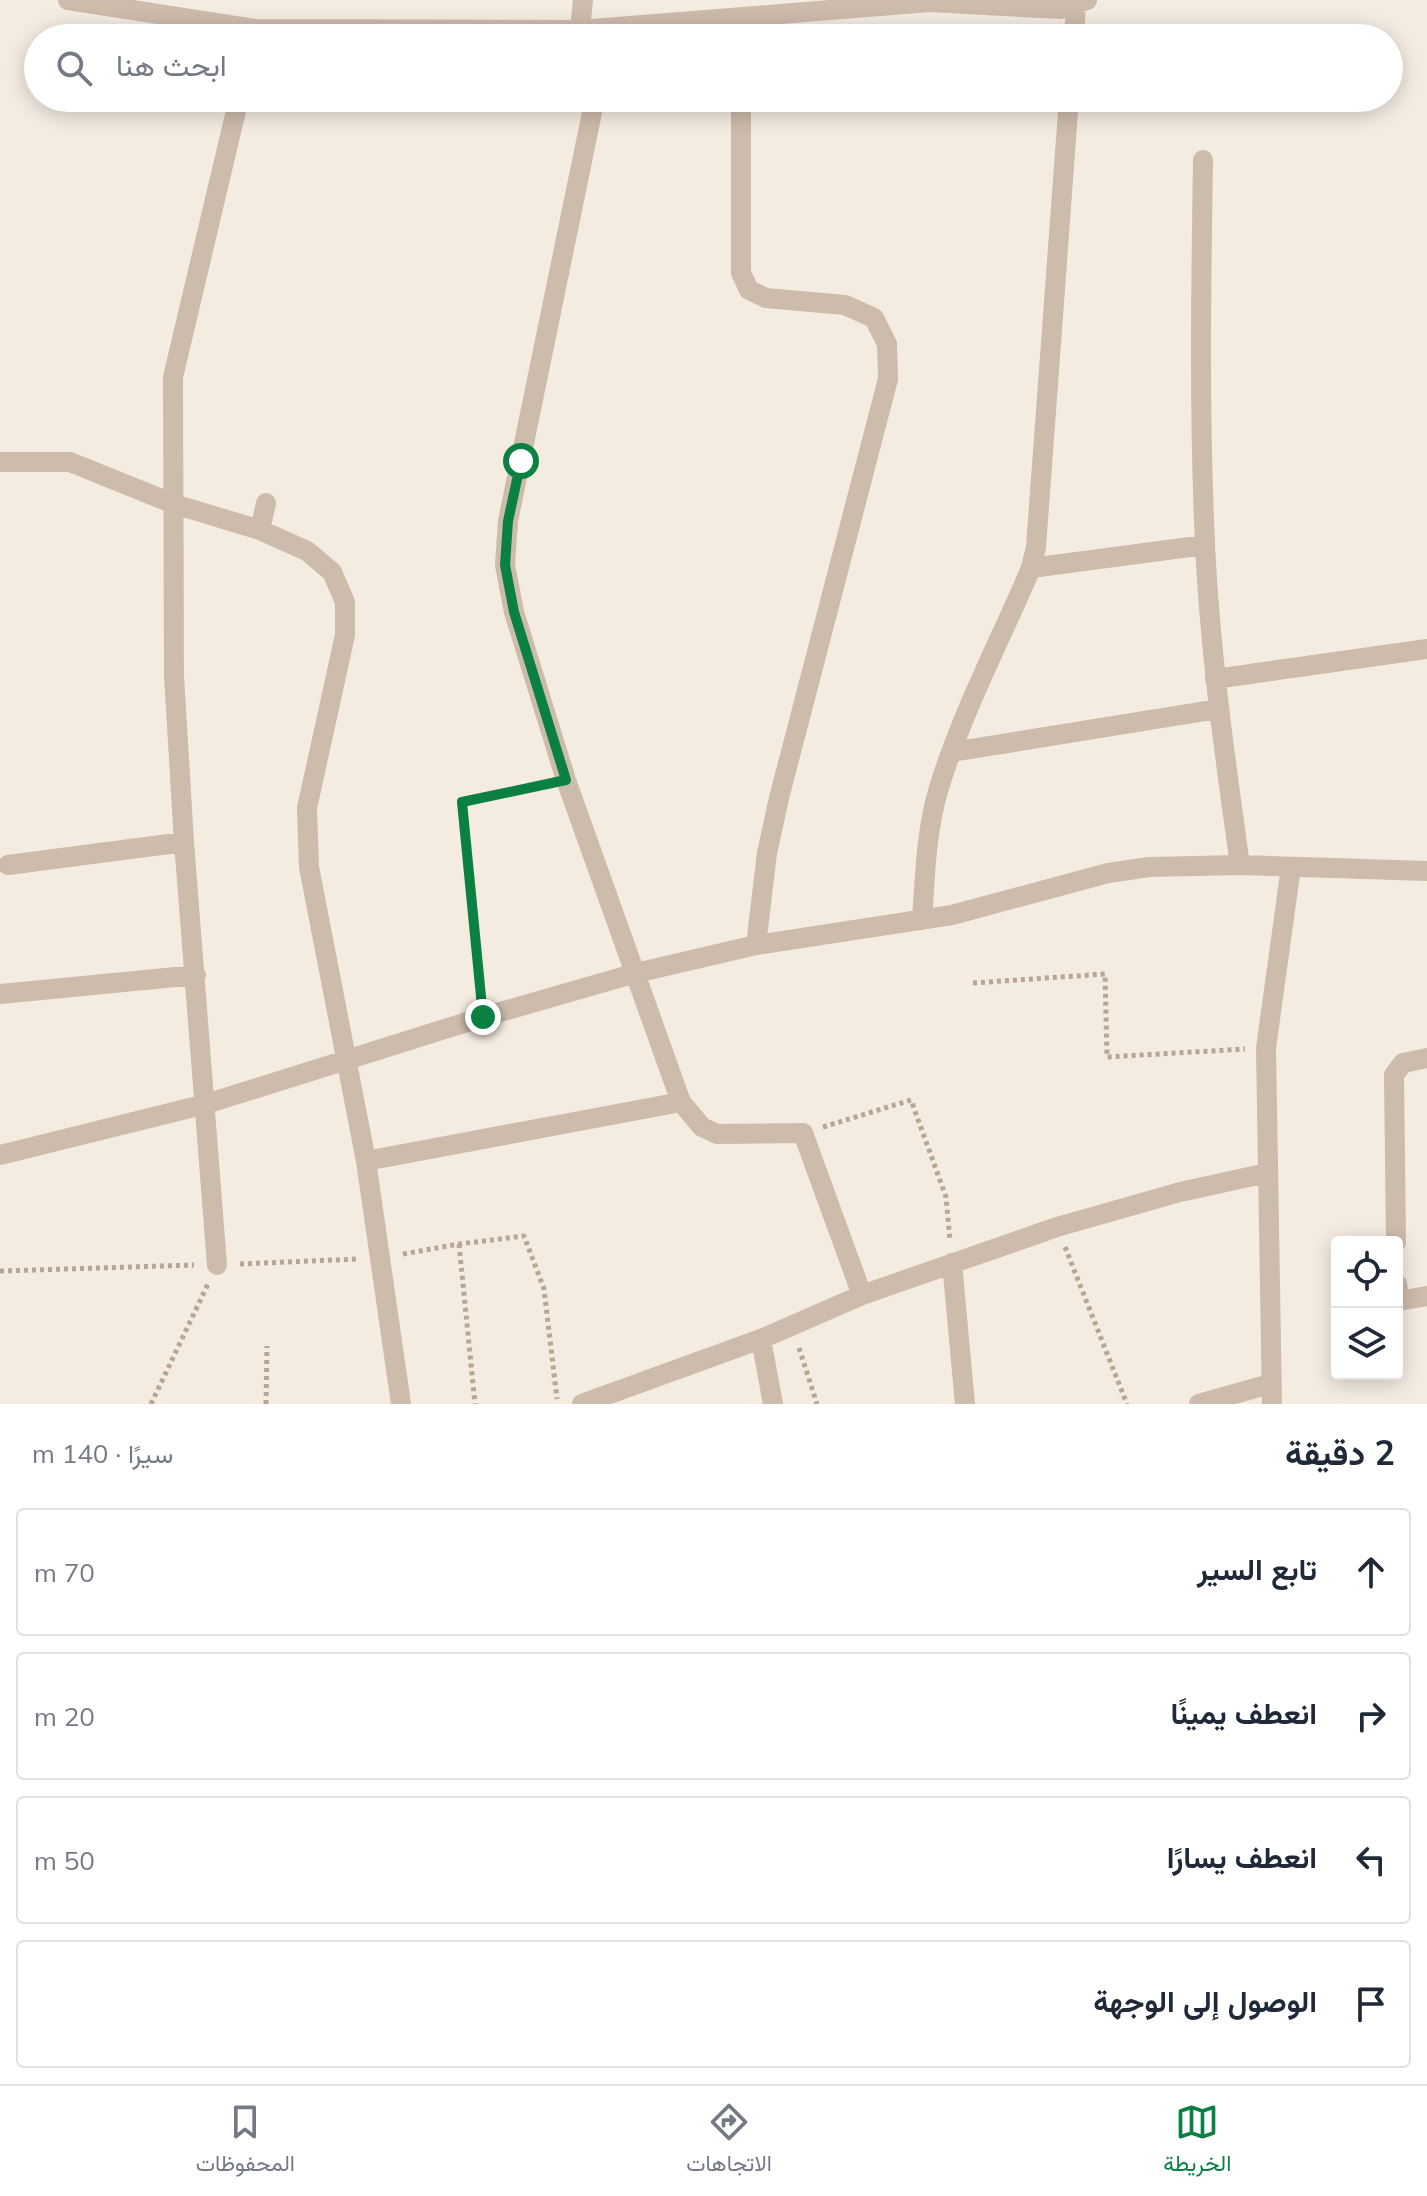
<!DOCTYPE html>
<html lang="ar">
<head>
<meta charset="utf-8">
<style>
  :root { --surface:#fff; --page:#f6f6f7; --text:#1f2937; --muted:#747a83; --line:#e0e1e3; --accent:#0b8043 }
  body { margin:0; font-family:Mulish,Vazirmatn,sans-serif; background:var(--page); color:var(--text); direction:rtl }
  .controls { position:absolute; right:24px; bottom:24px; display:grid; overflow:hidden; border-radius:8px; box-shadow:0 4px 20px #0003 }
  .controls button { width:72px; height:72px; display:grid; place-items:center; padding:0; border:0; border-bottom:2px solid var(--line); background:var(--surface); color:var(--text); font:40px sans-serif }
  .stop { position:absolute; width:24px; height:24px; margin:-18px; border:6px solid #0b8043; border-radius:50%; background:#fff }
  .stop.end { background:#0b8043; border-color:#fff; box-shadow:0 2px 8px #0008 }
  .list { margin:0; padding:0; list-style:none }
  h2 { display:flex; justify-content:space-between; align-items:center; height:104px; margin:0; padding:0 32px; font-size:34px }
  h2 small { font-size:26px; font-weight:400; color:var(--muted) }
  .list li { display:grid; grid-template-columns:52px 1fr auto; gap:24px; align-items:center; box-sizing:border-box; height:128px; margin:0 16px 16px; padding:0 16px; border:2px solid var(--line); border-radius:8px }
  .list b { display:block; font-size:30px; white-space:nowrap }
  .list em { font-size:26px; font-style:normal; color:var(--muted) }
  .icon { flex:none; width:44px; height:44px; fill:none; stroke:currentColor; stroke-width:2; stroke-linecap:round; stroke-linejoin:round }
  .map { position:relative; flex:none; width:1427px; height:1404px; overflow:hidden; direction:ltr }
  .search { position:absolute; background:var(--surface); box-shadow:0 4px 20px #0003; left:24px; right:24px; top:24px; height:88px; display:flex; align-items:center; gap:20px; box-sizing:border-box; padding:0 28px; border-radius:44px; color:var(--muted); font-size:30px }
  .sheet { height:680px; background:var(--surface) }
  nav { display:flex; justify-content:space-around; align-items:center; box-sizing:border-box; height:112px; border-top:2px solid var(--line); background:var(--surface); font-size:22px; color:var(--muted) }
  nav a { display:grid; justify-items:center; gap:4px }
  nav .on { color:var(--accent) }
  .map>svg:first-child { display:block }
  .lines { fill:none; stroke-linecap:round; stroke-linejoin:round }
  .path { stroke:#b9a596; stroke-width:5; stroke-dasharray:4 4; stroke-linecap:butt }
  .minor { stroke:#cdbbac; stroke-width:20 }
  .route { stroke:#0b8043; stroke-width:10 }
</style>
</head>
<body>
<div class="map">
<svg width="1427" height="1404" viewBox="0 0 1427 1404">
  <rect width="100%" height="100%" fill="#f4ebe1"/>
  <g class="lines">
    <!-- path -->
    <path class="path" d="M973,983l132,-9 2,83 138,-8
      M481,992l-19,-190 82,-17
      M823,1127l88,-27 35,97 4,43
      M459,1244l16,160
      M1065,1247l62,157
      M403,1254l56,-10 65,-8 20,53 13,110
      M240,1264l117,-5
      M0,1271l194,-6
      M799,1348l18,56
      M151,1404l57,-120
      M266,1404l1,-58"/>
    <!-- minor -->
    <path class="minor" d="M68,0l187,29 325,1 350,-28 130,7 27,-9
      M580,30l3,-30
      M1074,38l2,-33
      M741,98v175l8,17 17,8 79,7 29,13 13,26 1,35 -109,419 -12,55 -11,92
      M1203,160c-2,128 -4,256 2,384 5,108 20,214 35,321
      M0,462h70l104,42 86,26 47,21 25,21 13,30v33l-38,173 2,59 57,294 35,243
      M260,530l6,-27
      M1031,568l174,-23
      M1215,679l212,-30
      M952,752l266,-43
      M8,865l176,-23
      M922,920c3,-44 4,-87 16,-129 23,-77 62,-150 93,-223l5,-21 33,-449
      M0,994l196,-19
      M681,1102l21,25 15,7 86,-1 59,162
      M0,1155l206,-51 277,-87 153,-44 120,-28 196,-30 156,-42 41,-6 91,-2 187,6
      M366,1161l315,-59 -115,-322 -52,-168 -9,-47 3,-44 87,-423
      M1396,1242l-2,-167 9,-12 24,-5
      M952,1263l13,141
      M217,1265l-33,-423 -10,-166 -1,-299 66,-279
      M1397,1284l2,11 5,5 23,-4
      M761,1339l12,65
      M582,1404l179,-65 101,-44 195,-68 123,-35 87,-19
      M1199,1404l71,-20
      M1272,1404l-6,-356 25,-181"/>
  </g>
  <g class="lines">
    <!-- route -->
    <path class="route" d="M483,1017l-21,-215 104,-22 -52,-168 -9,-47 3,-44 13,-60"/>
  </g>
</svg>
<div class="controls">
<button><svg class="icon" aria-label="locate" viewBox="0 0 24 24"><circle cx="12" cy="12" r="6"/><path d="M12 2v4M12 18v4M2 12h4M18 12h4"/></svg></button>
<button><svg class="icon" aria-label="layers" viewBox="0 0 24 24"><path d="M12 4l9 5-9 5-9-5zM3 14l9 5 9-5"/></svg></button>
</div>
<div class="stop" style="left:521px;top:461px"></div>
<div class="stop end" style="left:483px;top:1017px"></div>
<div class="search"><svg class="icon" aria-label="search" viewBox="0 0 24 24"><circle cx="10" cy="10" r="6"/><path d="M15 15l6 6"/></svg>ابحث هنا</div>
</div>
<section class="sheet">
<h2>2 دقيقة<small>سيرًا · 140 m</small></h2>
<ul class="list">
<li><svg class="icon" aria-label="ahead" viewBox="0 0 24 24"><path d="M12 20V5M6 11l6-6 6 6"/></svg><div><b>تابع السير</b></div><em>70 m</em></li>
<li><svg class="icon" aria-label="right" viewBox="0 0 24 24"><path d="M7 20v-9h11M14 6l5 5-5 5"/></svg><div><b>انعطف يمينًا</b></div><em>20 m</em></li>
<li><svg class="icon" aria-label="left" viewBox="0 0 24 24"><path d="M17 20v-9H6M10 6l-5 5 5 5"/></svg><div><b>انعطف يسارًا</b></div><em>50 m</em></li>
<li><svg class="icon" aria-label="arrive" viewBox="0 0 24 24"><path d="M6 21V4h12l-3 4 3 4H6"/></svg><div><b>الوصول إلى الوجهة</b></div></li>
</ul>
</section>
<nav>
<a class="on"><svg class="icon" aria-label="map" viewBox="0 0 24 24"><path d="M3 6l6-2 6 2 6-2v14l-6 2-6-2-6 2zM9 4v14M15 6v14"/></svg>الخريطة</a>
<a><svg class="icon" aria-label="directions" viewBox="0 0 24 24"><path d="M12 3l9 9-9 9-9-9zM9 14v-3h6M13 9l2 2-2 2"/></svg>الاتجاهات</a>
<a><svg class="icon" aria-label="saved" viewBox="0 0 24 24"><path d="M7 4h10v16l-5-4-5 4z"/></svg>المحفوظات</a>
</nav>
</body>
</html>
